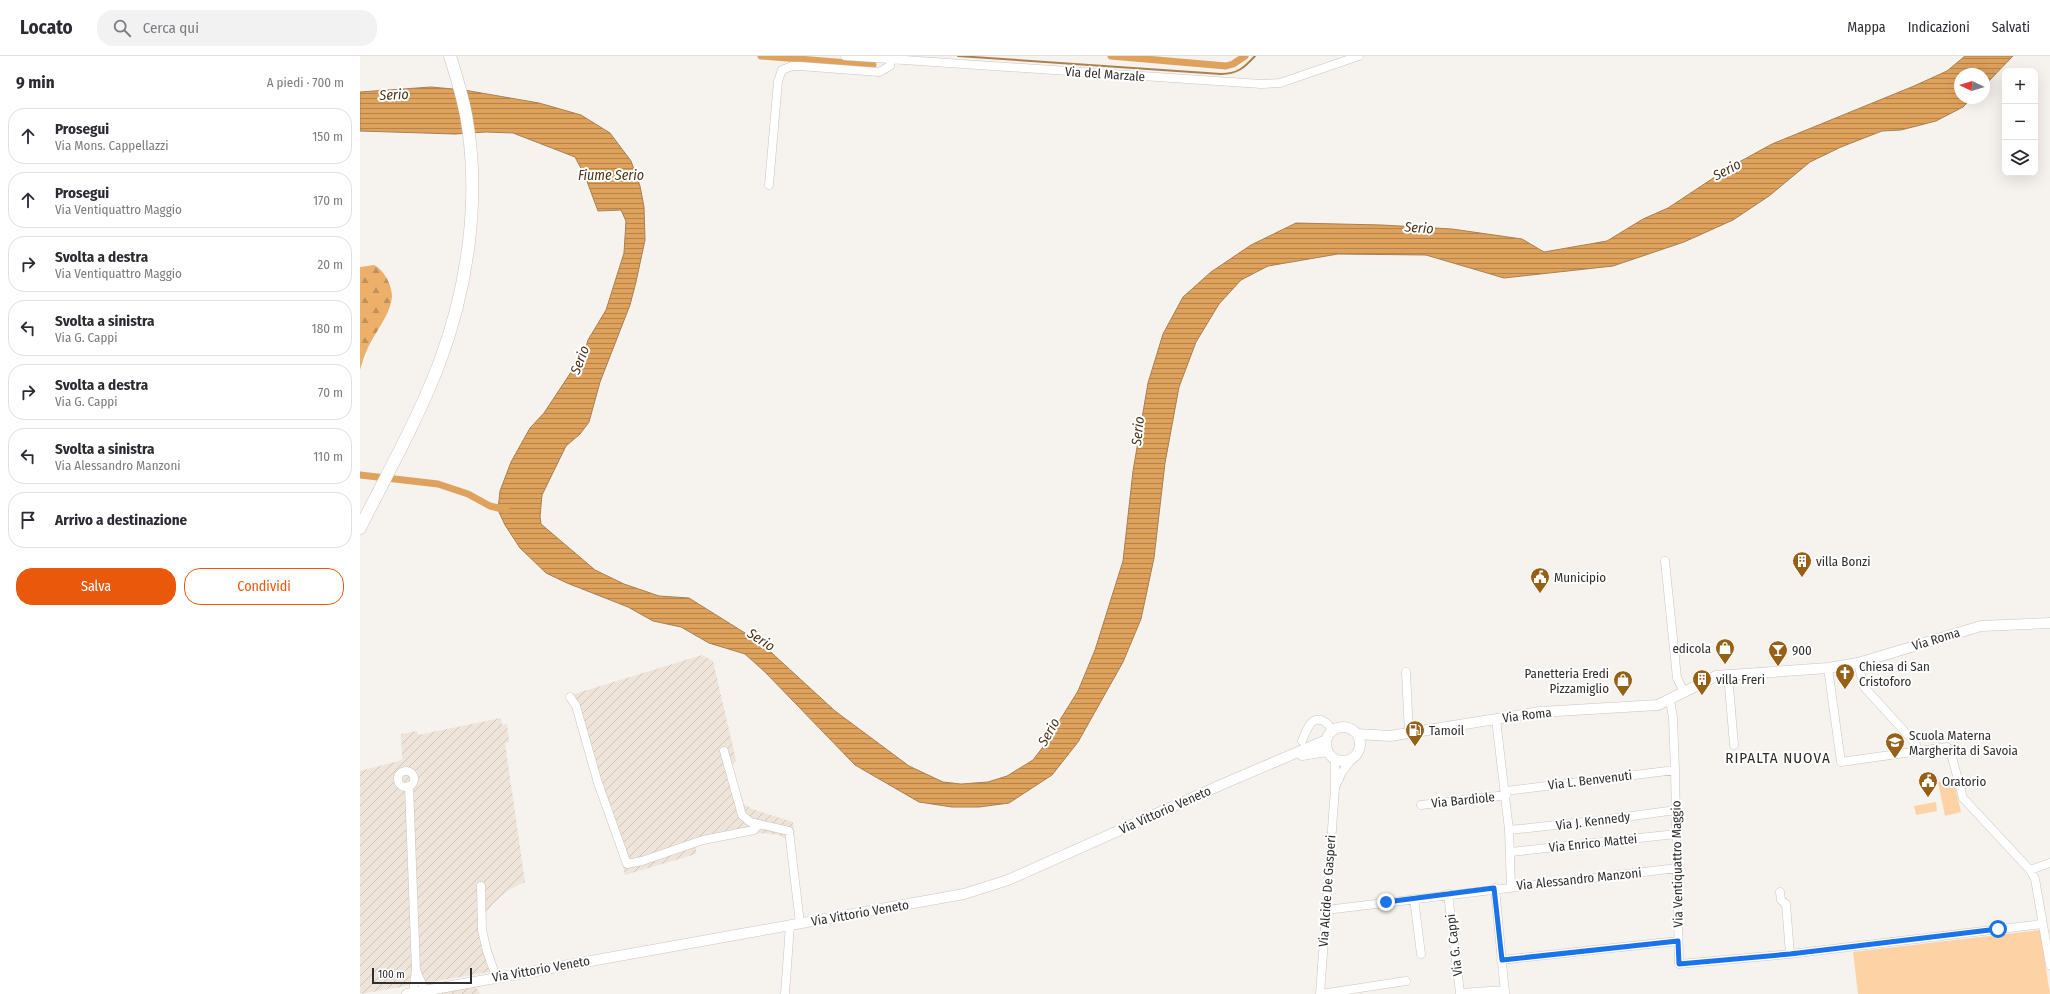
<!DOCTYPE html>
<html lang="it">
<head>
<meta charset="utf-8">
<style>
  :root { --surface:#fff; --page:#f2f2f3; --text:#2b2b33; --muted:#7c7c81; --line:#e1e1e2; --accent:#ea580c }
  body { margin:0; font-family:"Fira Sans Condensed",sans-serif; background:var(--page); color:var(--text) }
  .controls { position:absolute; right:12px; top:12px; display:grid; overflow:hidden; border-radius:8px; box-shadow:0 4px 16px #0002 }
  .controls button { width:36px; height:36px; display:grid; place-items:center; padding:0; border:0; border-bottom:1px solid var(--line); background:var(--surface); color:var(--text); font:20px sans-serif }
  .compass { position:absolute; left:1594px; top:12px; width:36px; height:36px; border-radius:50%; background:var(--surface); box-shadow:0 4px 16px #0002; rotate:274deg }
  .scale { position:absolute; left:12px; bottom:10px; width:100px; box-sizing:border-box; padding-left:4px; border:2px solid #312f2e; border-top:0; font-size:11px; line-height:14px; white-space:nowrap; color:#312f2e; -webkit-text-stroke:3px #fff; paint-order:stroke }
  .stop { position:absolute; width:12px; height:12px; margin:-9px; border:3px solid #1a73e8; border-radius:50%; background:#fff }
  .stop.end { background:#1a73e8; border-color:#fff; box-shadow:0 1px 4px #0008 }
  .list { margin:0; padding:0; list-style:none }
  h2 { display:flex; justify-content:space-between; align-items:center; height:52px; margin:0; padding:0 16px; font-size:17px }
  h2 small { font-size:13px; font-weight:400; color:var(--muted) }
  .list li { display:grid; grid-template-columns:26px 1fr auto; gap:12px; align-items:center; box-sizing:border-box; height:56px; margin:0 8px 8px; padding:0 8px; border:1px solid var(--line); border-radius:16px }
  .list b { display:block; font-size:15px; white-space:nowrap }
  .list p { margin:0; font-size:13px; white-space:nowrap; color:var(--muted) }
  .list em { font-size:13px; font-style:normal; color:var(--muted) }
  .actions { display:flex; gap:8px; padding:12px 16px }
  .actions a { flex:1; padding:9px 0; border:1px solid var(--accent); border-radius:16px; text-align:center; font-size:14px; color:var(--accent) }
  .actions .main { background:var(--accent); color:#fff }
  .icon { flex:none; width:22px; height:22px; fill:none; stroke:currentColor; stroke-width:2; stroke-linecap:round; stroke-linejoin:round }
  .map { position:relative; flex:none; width:1690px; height:938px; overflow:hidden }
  header { display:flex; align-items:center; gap:24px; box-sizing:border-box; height:56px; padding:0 20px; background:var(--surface); border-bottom:1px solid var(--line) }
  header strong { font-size:19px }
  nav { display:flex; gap:22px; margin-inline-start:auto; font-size:14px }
  .search { width:280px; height:36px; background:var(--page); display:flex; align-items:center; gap:10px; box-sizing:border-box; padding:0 14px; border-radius:16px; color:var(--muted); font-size:15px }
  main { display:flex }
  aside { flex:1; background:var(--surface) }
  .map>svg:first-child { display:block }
  .industrial { fill:url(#industrial-furrows) }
  .grass { fill:#fdd3a6 }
  .forest { fill:url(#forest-firs) }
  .water { fill:url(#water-rules); stroke:#aa804f }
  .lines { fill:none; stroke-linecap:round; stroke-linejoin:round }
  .stream { stroke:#aa804f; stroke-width:2 }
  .canal { stroke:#dea25d; stroke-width:7 }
  .minor-casing { stroke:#c9c5c1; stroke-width:9 }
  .major-casing { stroke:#c9c5c1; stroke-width:11 }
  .highway-casing { stroke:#c9c5c1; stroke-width:13 }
  .minor { stroke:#fff; stroke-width:8 }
  .major { stroke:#fff; stroke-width:10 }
  .highway { stroke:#fff; stroke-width:12 }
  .route { stroke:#1a73e8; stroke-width:5 }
  .labels { text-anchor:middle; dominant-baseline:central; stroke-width:4; stroke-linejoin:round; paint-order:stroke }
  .street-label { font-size:13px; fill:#312f2e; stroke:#fff }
  .poi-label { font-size:13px; fill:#312f2e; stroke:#fff; text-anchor:start }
  .water-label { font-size:14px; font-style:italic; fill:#4c3315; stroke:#fff }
  .quarter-label { font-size:15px; letter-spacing:1px; fill:#2f2c28; stroke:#fff }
</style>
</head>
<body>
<header>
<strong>Locato</strong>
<div class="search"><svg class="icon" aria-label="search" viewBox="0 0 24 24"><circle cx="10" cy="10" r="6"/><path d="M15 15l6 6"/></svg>Cerca qui</div>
<nav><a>Mappa</a><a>Indicazioni</a><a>Salvati</a></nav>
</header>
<main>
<aside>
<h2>9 min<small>A piedi · 700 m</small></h2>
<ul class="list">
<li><svg class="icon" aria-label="ahead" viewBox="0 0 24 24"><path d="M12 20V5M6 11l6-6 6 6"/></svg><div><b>Prosegui</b><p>Via Mons. Cappellazzi</p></div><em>150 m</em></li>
<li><svg class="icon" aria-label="ahead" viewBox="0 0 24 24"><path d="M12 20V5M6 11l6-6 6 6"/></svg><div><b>Prosegui</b><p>Via Ventiquattro Maggio</p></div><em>170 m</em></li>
<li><svg class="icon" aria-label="right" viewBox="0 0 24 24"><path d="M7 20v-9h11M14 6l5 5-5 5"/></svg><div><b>Svolta a destra</b><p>Via Ventiquattro Maggio</p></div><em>20 m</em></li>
<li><svg class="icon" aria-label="left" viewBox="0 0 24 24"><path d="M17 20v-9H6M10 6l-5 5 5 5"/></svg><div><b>Svolta a sinistra</b><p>Via G. Cappi</p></div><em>180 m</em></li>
<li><svg class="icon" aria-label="right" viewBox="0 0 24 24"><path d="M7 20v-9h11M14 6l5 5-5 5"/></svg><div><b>Svolta a destra</b><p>Via G. Cappi</p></div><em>70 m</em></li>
<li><svg class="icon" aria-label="left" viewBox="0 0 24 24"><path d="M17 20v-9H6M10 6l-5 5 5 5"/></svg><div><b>Svolta a sinistra</b><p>Via Alessandro Manzoni</p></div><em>110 m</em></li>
<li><svg class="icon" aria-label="arrive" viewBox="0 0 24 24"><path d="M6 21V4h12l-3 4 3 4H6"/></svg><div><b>Arrivo a destinazione</b></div></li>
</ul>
<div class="actions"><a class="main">Salva</a><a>Condividi</a></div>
</aside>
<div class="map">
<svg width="1690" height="938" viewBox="0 0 1690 938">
  <defs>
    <pattern id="industrial-furrows" width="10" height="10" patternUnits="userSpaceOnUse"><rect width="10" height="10" fill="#eee4da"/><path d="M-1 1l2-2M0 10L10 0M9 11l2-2" fill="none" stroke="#cdc4bb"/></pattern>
    <pattern id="forest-firs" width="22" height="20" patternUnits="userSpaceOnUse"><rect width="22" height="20" fill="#ecb06a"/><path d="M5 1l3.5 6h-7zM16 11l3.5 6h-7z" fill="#c09058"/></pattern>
    <pattern id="water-rules" width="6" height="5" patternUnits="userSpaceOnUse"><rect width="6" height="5" fill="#dea25d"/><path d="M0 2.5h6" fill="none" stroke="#b5844d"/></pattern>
  </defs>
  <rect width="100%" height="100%" fill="#f6f2ee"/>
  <!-- industrial -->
  <path class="industrial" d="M342,599l11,6 23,99 -5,5 11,38 10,6 41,13 2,15 -8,3 -8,-5 -19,-2 -64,12v9l-71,21 -6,-28 -48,-152z
    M141,662l1,7 5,-1 2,18 -4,1 20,139 -17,8 -16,15 -14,20 11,47 -129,22v-223l42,-11 -1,-26 16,-3 1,4z
    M115,929l5,9h-53z"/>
  <!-- grass -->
  <path class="grass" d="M1593,723l8,33 -16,4 -7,-34z
    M1576,746l1,9 -21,4 -2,-9z
    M1680,874l10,64h-192l-5,-42z"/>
  <!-- forest -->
  <path class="forest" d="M14,209c10,5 18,20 18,31 -1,19 -18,37 -25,54 -3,6 -5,13 -7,20v-103z"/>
  <!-- water -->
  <path class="water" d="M1605,0h48l-29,30v-12h-24v24h12l-9,9 -27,14 -35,9 -19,1 -41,16 -31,15 -41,34 -36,24 -49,22 -71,24 -109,12 -78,-23 -88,-1 -70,12 -27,14 -22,24 -23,38 -17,45 -14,76 -11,95 -13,61 -18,43 -45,80 -26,33 -43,28 -30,4h-27l-33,-5 -64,-37 -90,-93 -20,-18 -36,-11 -28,-16 -28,-6 -25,-14 -61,-24 -21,-10 -26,-25 -15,-23 -7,-15 2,-19 11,-29 19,-34 14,-15 41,-62 3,-11 18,-30 18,-57 2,-32 -5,-11 -23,1 -13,-35 -10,-19 -62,-24 -27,-1 -31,2 -95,-3v-39l71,-5 33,3 75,13 42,12 29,18 21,28 9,25 4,21 1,33 -9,42 -6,23 -30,77 -11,40 -9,12 -14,12 -24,49 -2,22 1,7 54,46 29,14 35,12 30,2 72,45 74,68 74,55 34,16 18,2 27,-2 19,-6 26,-16 10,-13 35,-56 17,-41 28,-89 10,-90 15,-88 15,-49 20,-37 28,-25 40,-27 45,-22 86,2 70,4 70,10 22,13 63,-11 36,-22 25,-11 62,-41 42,-23 142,-58 33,-15z"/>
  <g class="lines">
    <!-- stream -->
    <path class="stream" d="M598,0l263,18c16,0 23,-6 34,-18"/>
    <!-- canal -->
    <path class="canal" d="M401,0l112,9
      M751,0l115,10 7,-2 12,-8
      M0,419l78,9 30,10 22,12 16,4"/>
    <!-- minor casing -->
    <g class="minor-casing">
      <path id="minor" d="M485,0l416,28 19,-1 79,-27
        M409,129l9,-104 4,-11 10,-4h7l80,6 11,-6 1,-7
        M1305,505l12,117 7,14
        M1498,607l6,24 52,57 2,8
        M1468,612l13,94 106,-15 3,3 13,48 67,72 5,9 15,86
        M1046,616l3,62
        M1368,618l6,71
        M210,641l6,9 22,77 29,81 15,-3 61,-21 51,-10 5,-6
        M1310,644l3,18 2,52 4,194 111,-10 252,-30
        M1136,663l13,111 2,56
        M942,685c2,-5 5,-13 9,-18 8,-8 18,0 21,8
        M364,695l18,64 8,7 39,9 11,92
        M38 723a8 8 0 1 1 16 0a8 8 0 1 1-16 0Z
        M976,729l6,-13 10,-13
        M49,730l7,184 -3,23
        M1146,735l169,-21
        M1061,749l85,-10
        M1149,774l94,-10 73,-10
        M1151,796l165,-18
        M1670,814l20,-7
        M121,830l1,44 5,21 9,26
        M1135,832l10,106
        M1420,836l1,8 5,4 4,50
        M1088,838l12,99 45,-3
        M1054,843l7,55
        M966,854l351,-42
        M1141,904l177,-19
        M56,914l9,21
        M425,938l5,-69
        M960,938l15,-206v-29
        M961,938l85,-13"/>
    </g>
    <!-- major casing -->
    <g class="major-casing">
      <path id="major" d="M966 688a17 17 0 1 1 34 0a17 17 0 1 1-34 0Z
        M997,678l33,2 150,-24 118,-7 58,-29 112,-8 30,-5 123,-37 69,-3
        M942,699l25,-4
        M47,938l557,-100 44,-14 215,-96 103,-44"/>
    </g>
    <!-- highway casing -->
    <g class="highway-casing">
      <path id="highway" d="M0,472c27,-54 57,-107 79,-164 29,-77 42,-167 27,-249 -4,-20 -10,-40 -16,-59"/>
    </g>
    <!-- minor -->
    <use href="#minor" class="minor"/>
    <!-- major -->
    <use href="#major" class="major"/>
    <!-- highway -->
    <use href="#highway" class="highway"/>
  </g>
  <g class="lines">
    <!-- route -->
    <path class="route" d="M1026,846l108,-14 8,72 176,-19 1,23 111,-10 208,-25"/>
  </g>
  <!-- icons -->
  <defs>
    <g id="building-pin" transform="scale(1)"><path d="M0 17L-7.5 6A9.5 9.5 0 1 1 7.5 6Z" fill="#966117" stroke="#fff"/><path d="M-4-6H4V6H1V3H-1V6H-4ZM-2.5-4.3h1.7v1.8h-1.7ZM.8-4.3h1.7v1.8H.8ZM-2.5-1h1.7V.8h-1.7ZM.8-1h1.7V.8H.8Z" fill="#fff"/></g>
    <g id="civic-pin" transform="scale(1)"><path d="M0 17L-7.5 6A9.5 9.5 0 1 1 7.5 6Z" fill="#966117" stroke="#fff"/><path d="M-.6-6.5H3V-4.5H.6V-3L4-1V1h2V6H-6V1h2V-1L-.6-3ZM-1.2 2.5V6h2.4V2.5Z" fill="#fff"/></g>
    <g id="shop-pin" transform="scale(1)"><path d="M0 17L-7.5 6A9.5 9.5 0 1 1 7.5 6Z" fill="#966117" stroke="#fff"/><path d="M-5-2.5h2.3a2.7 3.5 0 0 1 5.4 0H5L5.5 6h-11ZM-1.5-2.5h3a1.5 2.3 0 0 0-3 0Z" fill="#fff"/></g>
    <g id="bar-pin" transform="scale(1)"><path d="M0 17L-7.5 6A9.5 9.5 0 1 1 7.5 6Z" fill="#966117" stroke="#fff"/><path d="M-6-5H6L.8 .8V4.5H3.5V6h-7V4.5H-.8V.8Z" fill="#fff"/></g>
    <g id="church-pin" transform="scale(1)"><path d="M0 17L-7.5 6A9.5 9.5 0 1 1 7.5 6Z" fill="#966117" stroke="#fff"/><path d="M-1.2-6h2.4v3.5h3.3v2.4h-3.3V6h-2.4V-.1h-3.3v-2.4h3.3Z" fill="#fff"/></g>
    <g id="fuel-pin" transform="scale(1)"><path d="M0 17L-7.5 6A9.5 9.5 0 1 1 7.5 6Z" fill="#966117" stroke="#fff"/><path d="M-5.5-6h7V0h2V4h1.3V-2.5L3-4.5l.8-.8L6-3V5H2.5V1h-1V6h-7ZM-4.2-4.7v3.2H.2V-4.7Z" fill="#fff"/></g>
    <g id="school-pin" transform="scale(1)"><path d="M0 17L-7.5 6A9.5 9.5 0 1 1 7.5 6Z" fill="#966117" stroke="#fff"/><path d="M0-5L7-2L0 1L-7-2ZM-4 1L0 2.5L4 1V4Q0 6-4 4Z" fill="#fff"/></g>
  </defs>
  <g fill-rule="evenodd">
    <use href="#building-pin" x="1442" y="505"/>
    <use href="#civic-pin" x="1180" y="521"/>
    <use href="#shop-pin" x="1365" y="592"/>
    <use href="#bar-pin" x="1418" y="594"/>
    <use href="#church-pin" x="1485" y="617"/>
    <use href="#building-pin" x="1342" y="623"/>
    <use href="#shop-pin" x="1263" y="624"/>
    <use href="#fuel-pin" x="1055" y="674"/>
    <use href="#school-pin" x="1535" y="686"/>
    <use href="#civic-pin" x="1568" y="725"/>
  </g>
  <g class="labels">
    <!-- street labels -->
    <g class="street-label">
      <text transform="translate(745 18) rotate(4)">Via del Marzale</text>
      <text transform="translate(1576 583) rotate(-17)">Via Roma</text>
      <text transform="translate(1167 659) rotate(-7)">Via Roma</text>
      <text transform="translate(1230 724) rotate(-7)">Via L. Benvenuti</text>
      <text transform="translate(1103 744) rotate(-6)">Via Bardiole</text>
      <text transform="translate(805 754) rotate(-24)">Via Vittorio Veneto</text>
      <text transform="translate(1233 765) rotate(-7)">Via J. Kennedy</text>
      <text transform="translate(1233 787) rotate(-6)">Via Enrico Mattei</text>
      <text transform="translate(1317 808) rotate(-91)">Via Ventiquattro Maggio</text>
      <text transform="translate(1219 823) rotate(-6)">Via Alessandro Manzoni</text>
      <text transform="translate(967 835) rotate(-86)">Via Alcide De Gasperi</text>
      <text transform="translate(500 857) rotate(-10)">Via Vittorio Veneto</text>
      <text transform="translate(1094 889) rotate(-97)">Via G. Cappi</text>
      <text transform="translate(181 913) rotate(-10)">Via Vittorio Veneto</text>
    </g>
    <!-- poi labels -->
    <g class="poi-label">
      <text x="1456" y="505">villa Bonzi</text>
      <text x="1194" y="521">Municipio</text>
      <text x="1351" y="592" text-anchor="end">edicola</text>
      <text x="1432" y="594">900</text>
      <text x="1499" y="610">Chiesa di San<tspan x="1499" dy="15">Cristoforo</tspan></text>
      <text x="1249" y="617" text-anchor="end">Panetteria Eredi<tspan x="1249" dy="15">Pizzamiglio</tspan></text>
      <text x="1356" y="623">villa Freri</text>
      <text x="1069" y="674">Tamoil</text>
      <text x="1549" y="679">Scuola Materna<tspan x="1549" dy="15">Margherita di Savoia</tspan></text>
      <text x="1582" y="725">Oratorio</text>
    </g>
    <!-- water labels -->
    <g class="water-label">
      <text transform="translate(34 39) rotate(-2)">Serio</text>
      <text transform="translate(1367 114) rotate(-28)">Serio</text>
      <text x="251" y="119">Fiume Serio</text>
      <text transform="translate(1059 172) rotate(4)">Serio</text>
      <text transform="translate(220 304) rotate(-69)">Serio</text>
      <text transform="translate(778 375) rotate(-84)">Serio</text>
      <text transform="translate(401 584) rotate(33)">Serio</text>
      <text transform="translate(689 676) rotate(-61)">Serio</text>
    </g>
    <!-- quarter labels -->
    <g class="quarter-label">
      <text x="1418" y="702">RIPALTA NUOVA</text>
    </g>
  </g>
</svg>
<div class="controls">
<button>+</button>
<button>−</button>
<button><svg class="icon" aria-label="layers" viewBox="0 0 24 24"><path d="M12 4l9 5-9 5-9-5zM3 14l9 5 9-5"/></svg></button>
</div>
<svg class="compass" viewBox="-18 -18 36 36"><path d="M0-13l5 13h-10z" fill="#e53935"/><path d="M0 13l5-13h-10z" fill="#7c7c81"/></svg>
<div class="scale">100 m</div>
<div class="stop" style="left:1638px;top:873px"></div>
<div class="stop end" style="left:1026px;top:846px"></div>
</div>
</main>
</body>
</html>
